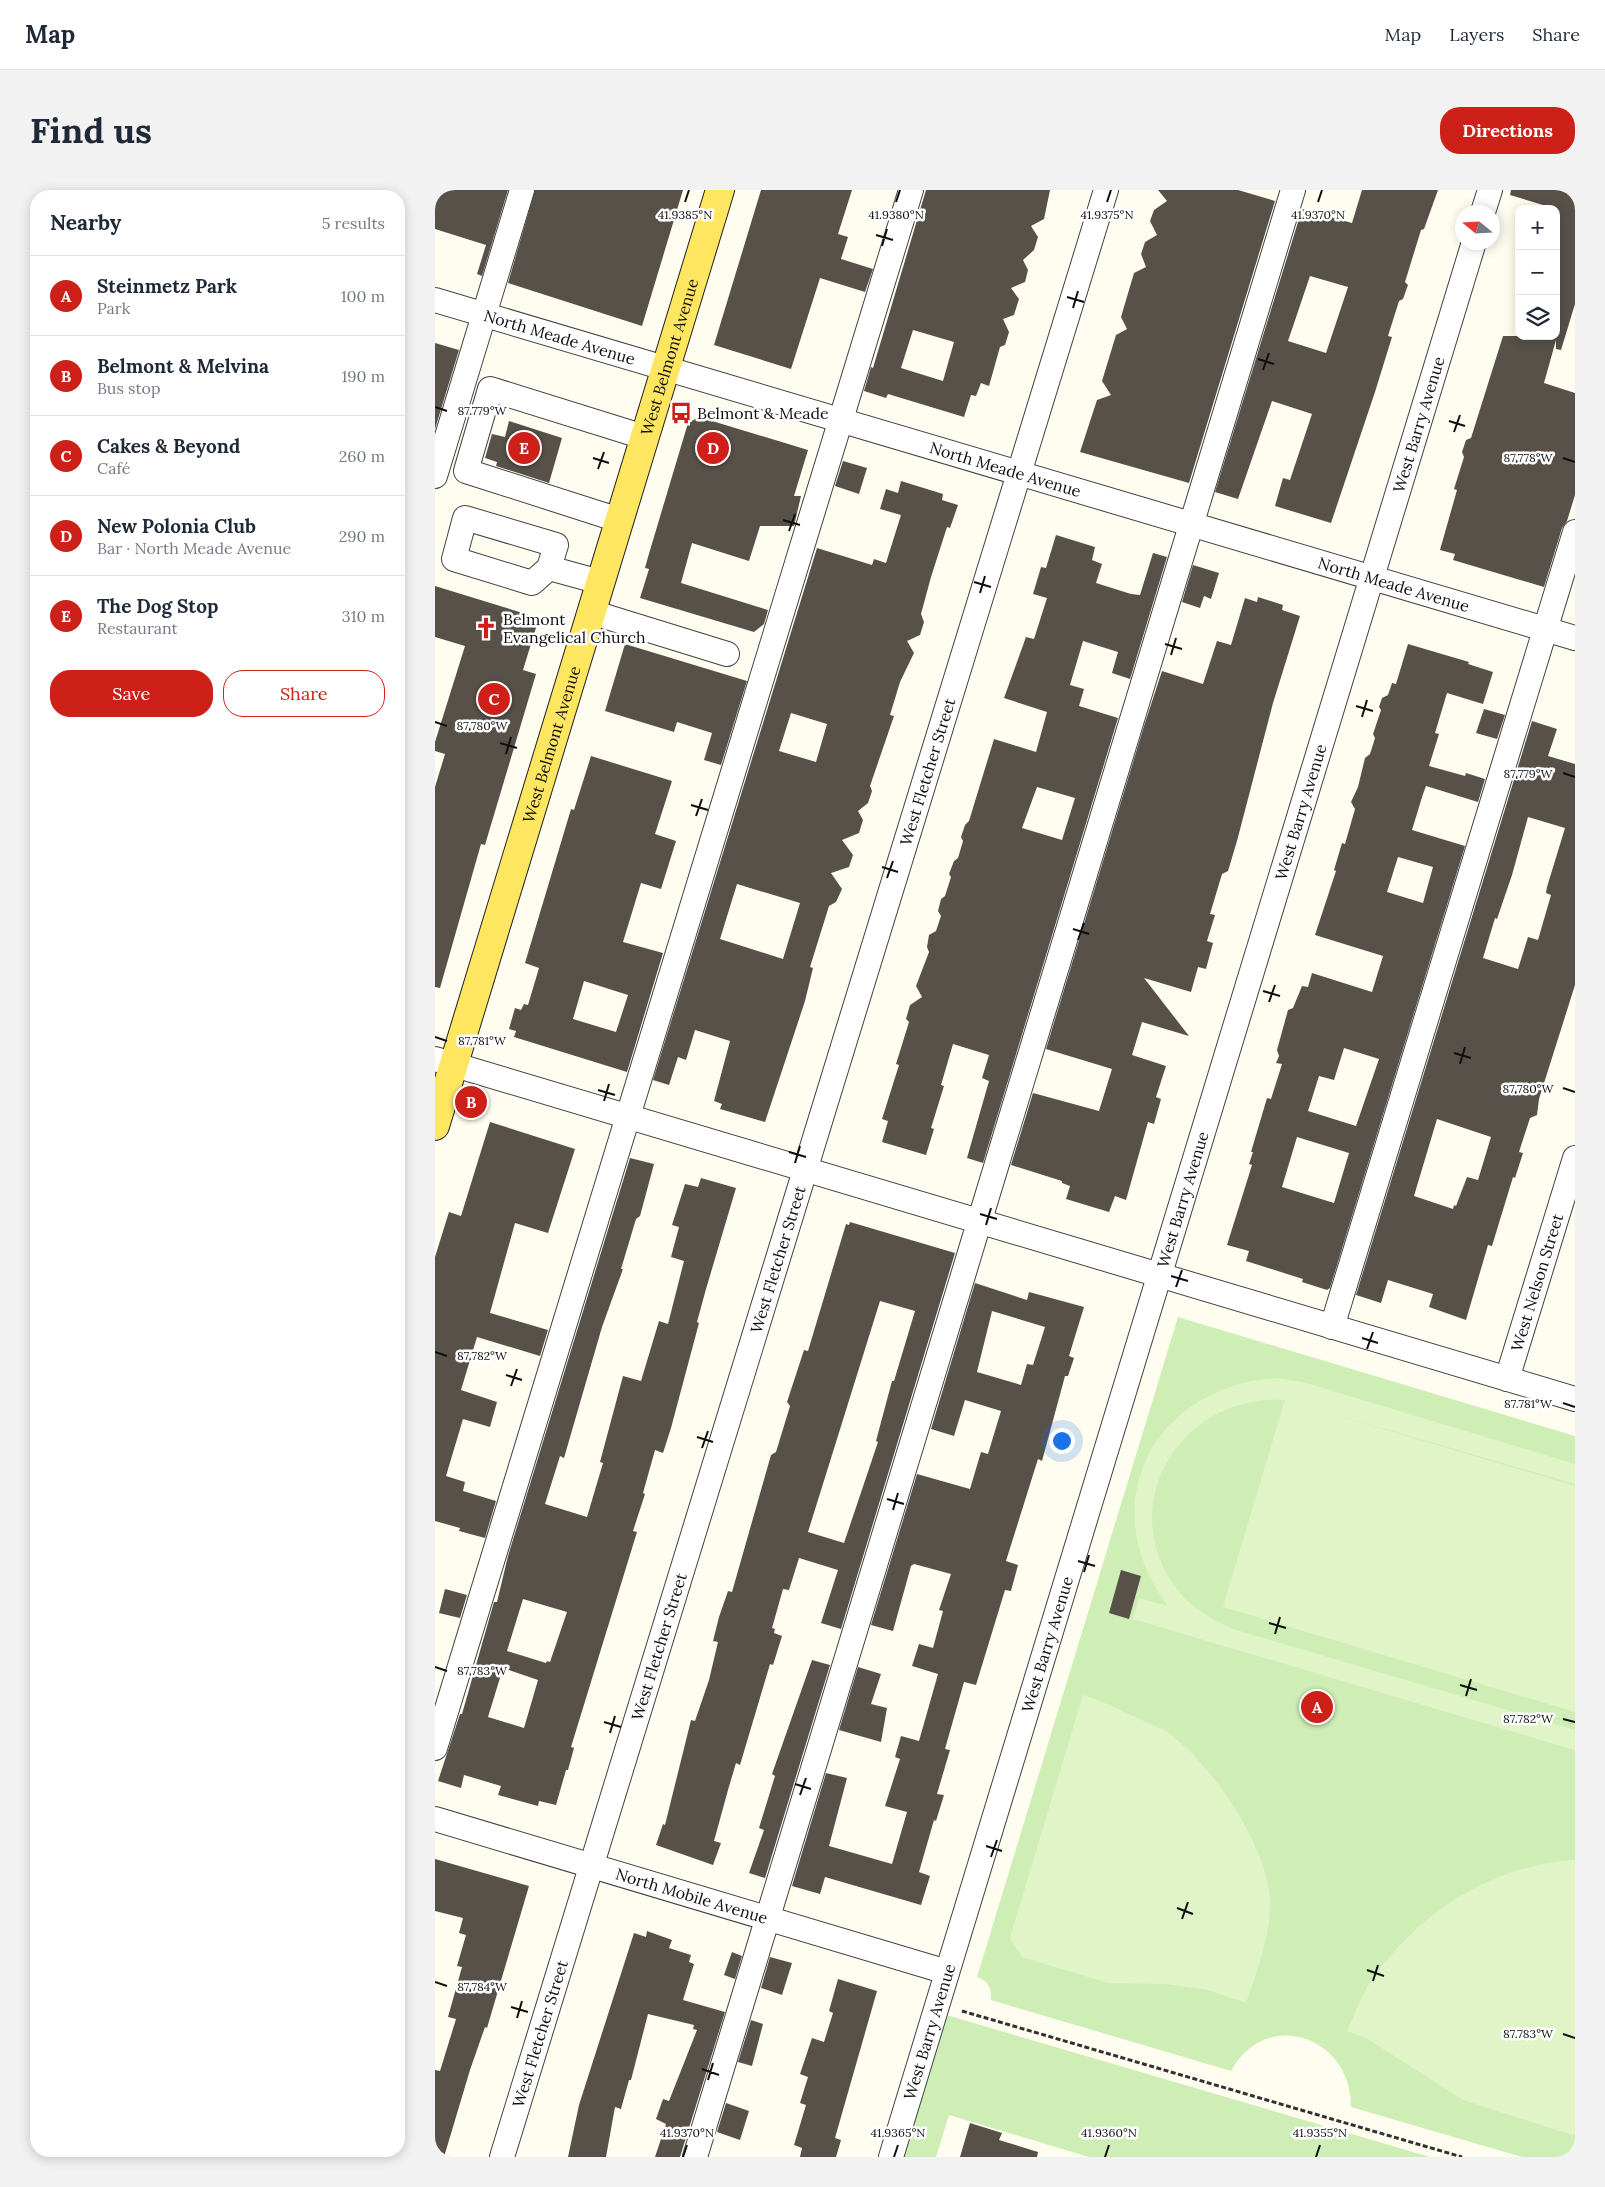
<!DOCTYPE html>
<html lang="en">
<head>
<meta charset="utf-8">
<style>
  :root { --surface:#fff; --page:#f2f2f3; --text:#1f2937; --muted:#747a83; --line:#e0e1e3; --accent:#cd2019 }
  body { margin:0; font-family:Lora,serif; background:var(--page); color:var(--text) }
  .controls { position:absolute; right:15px; top:15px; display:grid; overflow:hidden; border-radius:10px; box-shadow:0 2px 12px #0003 }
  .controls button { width:45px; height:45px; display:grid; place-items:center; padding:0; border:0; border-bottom:1px solid var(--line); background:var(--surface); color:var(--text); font:25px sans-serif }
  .compass { position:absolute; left:1020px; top:15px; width:45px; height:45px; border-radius:50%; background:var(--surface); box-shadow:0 2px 12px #0003; rotate:288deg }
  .you { position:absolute; left:626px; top:1250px; width:18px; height:18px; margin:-12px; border:4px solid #fff; border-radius:50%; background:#1a73e8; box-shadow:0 0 0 8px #1a73e833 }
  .badge { display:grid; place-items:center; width:32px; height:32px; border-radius:50%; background:var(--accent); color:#fff; font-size:16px; font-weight:700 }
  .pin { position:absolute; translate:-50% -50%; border:2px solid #fff; box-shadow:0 1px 5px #0006 }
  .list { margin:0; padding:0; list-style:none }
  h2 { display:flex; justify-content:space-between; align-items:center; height:65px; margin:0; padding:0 20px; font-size:21px }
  h2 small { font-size:16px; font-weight:400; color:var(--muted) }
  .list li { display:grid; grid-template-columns:32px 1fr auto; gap:15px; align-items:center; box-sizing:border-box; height:80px; padding:0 20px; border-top:1px solid var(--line) }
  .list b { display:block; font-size:19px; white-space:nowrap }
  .list p { margin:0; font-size:16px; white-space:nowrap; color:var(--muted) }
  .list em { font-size:16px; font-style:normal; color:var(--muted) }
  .actions { display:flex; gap:10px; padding:15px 20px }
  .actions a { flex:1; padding:11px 0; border:1px solid var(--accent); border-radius:20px; text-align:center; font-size:18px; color:var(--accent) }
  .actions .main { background:var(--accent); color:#fff }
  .icon { flex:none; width:28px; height:28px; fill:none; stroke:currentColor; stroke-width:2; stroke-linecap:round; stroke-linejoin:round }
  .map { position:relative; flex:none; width:1140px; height:1967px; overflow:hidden; border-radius:20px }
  header { display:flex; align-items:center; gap:30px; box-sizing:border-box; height:70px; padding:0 25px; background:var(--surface); border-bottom:1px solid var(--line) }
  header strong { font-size:24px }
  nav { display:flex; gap:28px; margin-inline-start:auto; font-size:18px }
  .intro { display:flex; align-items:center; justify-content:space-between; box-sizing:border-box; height:120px; padding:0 30px }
  h1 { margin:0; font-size:35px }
  .button { padding:12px 22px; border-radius:20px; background:var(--accent); color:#fff; font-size:18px; font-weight:700 }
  main { display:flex; gap:30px; padding:0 30px }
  aside { flex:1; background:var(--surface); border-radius:20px; box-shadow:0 2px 12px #0003 }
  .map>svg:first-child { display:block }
  .green { fill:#ceeeb5 }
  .pitch { fill:#e1f4c8 }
  .building { fill:#58514a; fill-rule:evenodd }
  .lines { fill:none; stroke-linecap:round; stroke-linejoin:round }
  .minor-casing { stroke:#424242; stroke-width:26 }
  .major-casing { stroke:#202020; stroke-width:30 }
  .path { stroke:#313131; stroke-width:3; stroke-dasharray:5 2.5; stroke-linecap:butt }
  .minor { stroke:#fff; stroke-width:24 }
  .major { stroke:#ffe660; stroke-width:28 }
  .ticks { fill:none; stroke:#0f0f0f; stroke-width:2 }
  .labels { text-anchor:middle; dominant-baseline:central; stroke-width:5; stroke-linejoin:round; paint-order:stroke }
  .street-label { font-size:16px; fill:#0f0f0f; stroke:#fff }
  .poi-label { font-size:16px; fill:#0f0f0f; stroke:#fff; text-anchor:start }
  .ticks-label { font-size:12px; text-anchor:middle; fill:#0f0f0f; stroke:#fff; stroke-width:5; stroke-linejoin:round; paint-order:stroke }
</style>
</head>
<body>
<header>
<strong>Map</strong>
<nav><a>Map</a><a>Layers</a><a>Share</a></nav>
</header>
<div class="intro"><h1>Find us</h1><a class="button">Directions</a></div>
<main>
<aside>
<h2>Nearby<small>5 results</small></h2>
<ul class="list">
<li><span class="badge">A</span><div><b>Steinmetz Park</b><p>Park</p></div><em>100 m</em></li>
<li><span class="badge">B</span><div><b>Belmont &amp; Melvina</b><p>Bus stop</p></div><em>190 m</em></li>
<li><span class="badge">C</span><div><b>Cakes &amp; Beyond</b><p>Café</p></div><em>260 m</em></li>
<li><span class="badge">D</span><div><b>New Polonia Club</b><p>Bar · North Meade Avenue</p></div><em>290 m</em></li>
<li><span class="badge">E</span><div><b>The Dog Stop</b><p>Restaurant</p></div><em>310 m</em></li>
</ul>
<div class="actions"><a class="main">Save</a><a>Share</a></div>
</aside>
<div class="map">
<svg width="1140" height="1967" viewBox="0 0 1140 1967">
  <rect width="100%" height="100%" fill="#fffdf0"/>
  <!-- green -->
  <path class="green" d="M743,1127l397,119v721h-53l-171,-50c1,-71 -86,-100 -120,-36l-240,-71c1,-12 -3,-19 -14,-23z
    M508,1824l487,143h-341l-140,-42 -13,42h-37z"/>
  <!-- pitch -->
  <path class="pitch" d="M841,1188l27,4 272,82v20l-279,-81 279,83v226l-352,-105 62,-207c-106,-7 -174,110 -105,193 14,17 34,27 53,36l342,101v20l-442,-131 6,-21 29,8c-76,-100 -15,-220 108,-228z
    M648,1505c22,7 43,18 63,27 8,4 18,7 24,12 44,33 104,120 100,177 -2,31 -14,63 -24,92l-38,-13 -42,-6 -58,-1 -86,-26 -12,-19z
    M1140,1670v273l-3,2 -109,-35 -97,-62 -19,-7c7,-15 13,-32 21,-45 46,-71 122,-121 207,-126z"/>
  <!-- building -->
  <path class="building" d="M0,0h73l-26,86 -5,-2 9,-29 -51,-16z
    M100,0h148l-41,136 -134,-43z
    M326,0h91l-14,44 10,3 -7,22 32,10 -8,23 -45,-14 -29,91 -77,-24z
    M491,0h124l-6,29 -13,7 7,11 -4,13 -11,10 5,10 -3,12 -14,6 8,11 -5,16 -11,4 6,13 -4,13 -5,2 -11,39 -8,-3 -5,13 -5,-1 -7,22 -76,-23 -2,4 -22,-7 7,-24 2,1zM478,140l41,12 -11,39 -42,-13z
    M723,0h80l37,11 -86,282 -109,-31 17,-52 14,-5 -9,-14 14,-46 11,-6 -6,-12 13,-44 12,-6 -5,-13 4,-12 12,-7 -7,-14 4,-11 13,-9z
    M927,0h76l-14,39 -3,1 -16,52 3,3 -5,14 -4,2 -11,35 4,1 -17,55 -44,131 -56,-17 8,-28 7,2 22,-66 -40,-13 -34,98 -23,-7 87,-283 50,14zM875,86l38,11 -22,66 -38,-12z
    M1076,0h64v114l-14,46 -5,-1v-9l-12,43 31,10v102l-8,26 -5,7 -18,59 -91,-27 2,-6 -15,-4 17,-60 -3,-1 10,-32 -2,-5 4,-12 5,-2 32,-102h53v-127l-46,-14z
    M0,153l24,7 -24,79z
    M264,227l109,33 -14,46h7l-7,30h-34l-11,35 -57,-18 -11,40 87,27 -4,14 -10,8 -114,-34 9,-29 -4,-1 3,-11 40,-134z
    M74,231l53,17 -13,45 -53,-17 1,-4 -12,-4 7,-24 13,3z
    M408,271l24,7 -8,26 -24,-8z
    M466,291l42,13 -1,6 16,5 -8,23 -3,-1 -16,50 -10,37 3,8 -4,13 -13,6 7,12 -14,29 -10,33 4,1 -24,70 2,5 -4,12 -10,8 5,9 -4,13 -17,7 11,15 -4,12 -18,6 11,16 -6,13 -7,4 -19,61 3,1 -8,33 -40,121 -45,-13 2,-5 -8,-3 16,-60 -35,-11 -9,30 -8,-3 -9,28 -16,-5 164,-532 55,17 2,-6 12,4 15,-48 -21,-6 6,-20 12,4zM356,523l36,11 -11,38 -37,-11zM302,694l63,19 -17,56 -63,-20z
    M621,345l39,12 -3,13 10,4 -6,19 35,11 9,1 13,-42 14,4 -37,122 -18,-6 6,-21 -35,-11 -13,44 14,4 -5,17 39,12 -135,445 -16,-5 22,-77 -7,-3 7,-23 -36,-11 -12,41 3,1 -13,42 3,1 -8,26 -44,-13 6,-21 -6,-2 17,-54 -3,-1 13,-42 -3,-3 4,-14 12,-8 -6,-11 13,-34 -2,-5 2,-12 7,-4 5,-15 -3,-5 3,-12 4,-3 6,-19 -2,-3 5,-13 4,-3 5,-17 -2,-4 4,-12 4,-4 25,-82 42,13 11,-40 -43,-14 22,-61 8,2 13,-41 -14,-4 8,-27 5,1zM602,597l38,11 -13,42 -40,-12z
    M758,375l26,8 -8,26 -7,-3 -4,12 -18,-6z
    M0,396l104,32 -16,52 13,4 -51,171 -4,-1 -41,144 -5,-1v-200l10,-33 -10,-3v-9l30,-96 -30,-9z
    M823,407l25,8 -1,5 18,6 -27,87 -36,138 -9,30 -6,3 -12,40 5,1 -8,26 6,2 -7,26 -8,-2 -7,25 -47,-14 45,58 -47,-14 -10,33 34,11 -10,31 5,2 -7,25 -6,-2 -22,78 -11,-4 -6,16 -43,-13 4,-13 -8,-3v-2l-51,-16 22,-72 66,18 13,-42 -66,-20 98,-323 18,-55 41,13 14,-43 14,4 14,-47 12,4z
    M190,454l122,37 -26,84 -17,-5 8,-27 -35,-11 -3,10 -69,-21z
    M973,454l61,18 -1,2 25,8 -10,32 -36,-11 -12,40 4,1 -10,32 36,10 1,-3 19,6 -7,23 -52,-16 -3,8 -11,36 53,16 -135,442 -3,2 -25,-8 1,-3 -57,-18 3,-10 -22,-6 25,-80 -3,-1 4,-12h-2l16,-54 4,1 11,-35 -6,-1 3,-7 -2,-6 11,-40 5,-2 9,-22 6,1 4,-14 60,19 11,-36 -68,-21 21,-64 -2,-1 8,-27 3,1 10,-35 -4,-7 7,-15 7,-29 5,-4 5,-16 -2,-4 8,-24 -2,-3 3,-9 6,-3 4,-12 4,1zM963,667l35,10 -10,36 -36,-11zM909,858l35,11 -23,67 -48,-15 11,-35 15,4zM862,947l52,16 -15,50 -52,-16z
    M1049,519l21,6 -8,24 -21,-6z
    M1097,531l25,8 -9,27 27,8v221l-36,114 -2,16 -7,3 -11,34 4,1 -8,25 -2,-1 -21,69 -4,-1 -22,75 -37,-13 4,-13 -45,-14 -7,23 -25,-8zM1093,627l37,11 -18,59 -1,6 5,2 -13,45 -10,-3 -10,32 -35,-11 12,-40 2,1 15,-44zM1002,929l54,18 -13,43 -11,-3 -11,29 -2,-1 -1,4 -39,-13z
    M156,566l81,25 -17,53 21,7 -15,48 -20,-6 -18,59 40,11 -36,119 -113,-35 2,-6 -7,-2 6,-21 6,2 3,-6 4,1 11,-37 -14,-5 46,-154 3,1zM149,791l44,14 -12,37 -43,-13z
    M55,932l85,27 -27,84 -33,-10 -25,90 58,17 -8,26 -63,-19 -16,53 36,12 -7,25 -27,-8 -17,57 19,6 -2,9 33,10 -11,37 -26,-7 1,-3 -25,-7v-264l14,-45 12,4z
    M195,968l24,6 -14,52 -4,3 -15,50h2l-21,58 -38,131 -4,-2 -15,48 42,13 16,-54 -3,-1 23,-86 18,5 18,-60 9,3 16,-63 -13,-4 8,-30 -7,-2 13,-41 13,3 3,-9 35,10 -30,101 -9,33 2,1 -28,105 -8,25 -8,-3 -12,43 2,1 -12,37 4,1 -66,215 3,1 -6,22h-2l-10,35 -17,-4 -1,5 -40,-11 3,-9 -37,-11 -3,13 -23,-7 22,-67h2l32,-112h3l11,-46zM88,1409l44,13 -17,50 -3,-1 -1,2 -39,-12zM68,1478l35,12 -14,48 -36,-11z
    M415,1032l105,31 -114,376 -20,-6 17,-53 -39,-12 -10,32 -6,-1 -11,39 3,1 -1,4 8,3 -9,29 -3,-1 -30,101 -4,-2 -8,27 -14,51 7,2 -8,22 -57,-20 7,-21 2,1 26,-105 4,1 14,-41 9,-38 -5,-1 6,-24 9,-26 4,1 39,-137 5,-3 14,-46 -3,-4 17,-52 4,1 38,-127 3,1zM445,1111l35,10 -21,70h-2l-16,60 2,1 -34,101 -36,-11z
    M540,1093l52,17 2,-8 55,15 -15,49 5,2 -6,18h-3l-23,85 -4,-2 -32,102 12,4 -7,26 -6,-1 -29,95 -12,-3 -19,67 5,1 -13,44 7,1 -8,26 -2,-1 -15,52 11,4 -9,29 -96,-28 -5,17 -28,-8 34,-113 21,5 -18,68 63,18 15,-52 -22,-6 15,-47 -5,-2 6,-21 18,5 19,-67 -26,-8 7,-22 14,4 10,-37 -4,-1 12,-36 -37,-10 -3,2 -18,65 -22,-6 46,-151 53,15 11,-37 7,2 13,-43 -36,-11 -11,36 -23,-7zM557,1121l53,16 -12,38 -6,-1 -6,21 -44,-13z
    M686,1380l20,6 -12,43 -20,-6z
    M10,1399l22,6 -7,23 -21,-5z
    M377,1470l18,5 -65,213 -16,-5 15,-43 -5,-2 16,-52 -3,-2z
    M423,1477l23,7 -10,30 16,4 -6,34 -42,-12z
    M0,1669l94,27 -42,142 -2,-1 -15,43 -26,87h-9v-87l5,1 16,-52 -8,-2 14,-50 -5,-1 9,-31 -7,-2 4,-15 -28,-7z
    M212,1741l25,9 -3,8 22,7 -2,7 5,2 -11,36 42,12 -45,145h-25l11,-33 -10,-5 7,-20 6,2 28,-71 -4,-1 1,-4 -46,-11 -17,66h-2l-8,29 -6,-2 -9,50h-38l11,-52 55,-172 12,4z
    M297,1762l10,4 -7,23 -11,-4z
    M335,1767l22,6 -10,32 -21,-7z
    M403,1789l39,12 -42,147 6,2 -5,17h-36l2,-9 -8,-3 12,-40 -6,-2 8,-26 -8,-3 12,-36 12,4 9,-29 -4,-2z
    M316,1830l12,4 -11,42 -14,-4z
    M291,1913l23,8 -9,29 -23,-8z
    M535,1933l32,10 -3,7 39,12 -1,5h-77z"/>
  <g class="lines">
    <!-- minor casing -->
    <g class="minor-casing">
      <g id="minor">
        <path d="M1048,22l7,-22"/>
        <path id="s1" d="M0,110l1140,338"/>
        <path d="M0,286l87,-286"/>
        <path d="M184,330l-153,-49 24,-82 154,48"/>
        <path d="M114,378l-17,15 -78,-24 11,-41 91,27 -7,23 51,14"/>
        <path d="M156,422l136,42"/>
        <path d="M0,869l1140,340"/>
        <path d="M897,1137l243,-795"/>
        <path id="s2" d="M1072,1189l68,-221"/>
        <path d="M0,1558l476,-1558"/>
        <path id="s3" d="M0,1629l512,153"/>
        <path id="s4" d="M67,1967l604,-1967"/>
        <path d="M260,1967l598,-1967"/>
        <path id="s5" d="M456,1967l583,-1915"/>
      </g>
    </g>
    <!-- major casing -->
    <g class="major-casing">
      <g id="major">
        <path id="s6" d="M0,936l285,-936"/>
      </g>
    </g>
    <!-- path -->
    <path class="path" d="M527,1821l500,146"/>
    <!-- minor -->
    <use href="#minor" class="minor"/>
    <!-- major -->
    <use href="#major" class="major"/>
  </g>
  <!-- ticks -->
  <path class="ticks" d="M250,12l4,-12M461,12l4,-12M672,12l4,-12M883,12l4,-12M441,45l17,5M447,56l5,-17M632,107l17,5M638,118l5,-17M823,169l16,5M828,180l6,-17M0,217l12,4M1014,231l16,5M1019,242l6,-17M158,268l16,5M1128,268l12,4M163,279l6,-17M348,330l17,5M354,341l6,-17M539,392l17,5M545,403l5,-17M730,454l17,5M736,465l5,-17M921,516l17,5M927,527l5,-17M0,532l12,4M65,553l17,5M71,564l5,-17M1128,583l12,4M256,615l17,5M261,626l6,-17M447,677l16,5M452,688l6,-17M638,739l16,5M643,750l6,-17M828,801l17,5M834,812l6,-17M0,847l12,4M1019,863l17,5M1025,874l5,-17M1128,898l12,4M163,900l17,5M169,911l5,-17M354,962l17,5M360,973l5,-17M545,1024l17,5M551,1035l5,-17M736,1086l17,5M741,1097l6,-17M927,1148l16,5M932,1159l6,-17M0,1162l12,4M71,1185l16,5M76,1196l6,-17M1128,1213l12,4M262,1247l16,5M267,1258l6,-17M452,1309l17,5M458,1320l5,-17M643,1371l17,5M649,1382l5,-17M834,1433l17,5M840,1444l5,-17M0,1477l12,4M1025,1495l17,5M1031,1506l5,-17M1128,1529l12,3M169,1532l17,5M175,1543l5,-17M360,1594l16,5M365,1605l6,-17M551,1656l16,5M556,1667l6,-17M742,1718l16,6M747,1729l6,-17M932,1780l17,6M938,1791l5,-16M0,1792l12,4M76,1817l17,5M82,1828l5,-17M1128,1844l12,4M267,1879l17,6M273,1890l5,-17M248,1967l4,-12M459,1967l4,-12M670,1967l4,-12M881,1967l4,-12"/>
  <!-- icons -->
  <defs>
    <g id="bus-bare" transform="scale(1.725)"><path d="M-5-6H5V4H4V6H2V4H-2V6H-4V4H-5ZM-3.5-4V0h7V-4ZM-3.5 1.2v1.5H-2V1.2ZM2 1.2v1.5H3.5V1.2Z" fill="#cd2019" stroke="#fff" stroke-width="2.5" paint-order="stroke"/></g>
    <g id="church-bare" transform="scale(1.725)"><path d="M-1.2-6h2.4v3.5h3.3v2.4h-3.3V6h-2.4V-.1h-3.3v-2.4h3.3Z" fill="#cd2019" stroke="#fff" stroke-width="2.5" paint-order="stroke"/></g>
  </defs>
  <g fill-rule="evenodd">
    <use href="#bus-bare" x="246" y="223"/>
    <use href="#church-bare" x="51" y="438"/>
  </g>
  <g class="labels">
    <!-- street labels -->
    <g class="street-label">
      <text stroke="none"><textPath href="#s1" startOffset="130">North Meade Avenue</textPath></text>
      <text stroke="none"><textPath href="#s6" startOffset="804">West Belmont Avenue</textPath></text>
      <text stroke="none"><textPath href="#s5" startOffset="1811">West Barry Avenue</textPath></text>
      <text stroke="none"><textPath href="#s1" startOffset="595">North Meade Avenue</textPath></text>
      <text stroke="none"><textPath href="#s1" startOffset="1000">North Meade Avenue</textPath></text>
      <text stroke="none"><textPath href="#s6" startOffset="399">West Belmont Avenue</textPath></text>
      <text stroke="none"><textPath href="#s4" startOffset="1449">West Fletcher Street</textPath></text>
      <text stroke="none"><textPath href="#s5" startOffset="1406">West Barry Avenue</textPath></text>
      <text stroke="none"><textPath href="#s5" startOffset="1001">West Barry Avenue</textPath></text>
      <text stroke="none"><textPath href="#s4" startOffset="939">West Fletcher Street</textPath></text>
      <text stroke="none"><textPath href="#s2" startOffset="101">West Nelson Street</textPath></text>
      <text stroke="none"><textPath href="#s5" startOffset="536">West Barry Avenue</textPath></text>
      <text stroke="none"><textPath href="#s4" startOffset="534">West Fletcher Street</textPath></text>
      <text stroke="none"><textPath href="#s3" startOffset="268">North Mobile Avenue</textPath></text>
      <text stroke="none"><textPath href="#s5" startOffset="131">West Barry Avenue</textPath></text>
      <text stroke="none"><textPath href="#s4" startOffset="129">West Fletcher Street</textPath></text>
    </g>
    <!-- poi labels -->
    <g class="poi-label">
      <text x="262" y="223">Belmont &amp; Meade</text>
      <text x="68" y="429">Belmont<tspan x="68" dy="18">Evangelical Church</tspan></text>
    </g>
  </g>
  <g class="ticks-label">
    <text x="250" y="29">41.9385°N</text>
    <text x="461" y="29">41.9380°N</text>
    <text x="672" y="29">41.9375°N</text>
    <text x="883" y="29">41.9370°N</text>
    <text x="47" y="225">87.779°W</text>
    <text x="1093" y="272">87.778°W</text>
    <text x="47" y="540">87.780°W</text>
    <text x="1093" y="588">87.779°W</text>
    <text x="47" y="855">87.781°W</text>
    <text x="1093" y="903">87.780°W</text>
    <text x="47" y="1170">87.782°W</text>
    <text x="1093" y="1218">87.781°W</text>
    <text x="47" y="1485">87.783°W</text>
    <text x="1093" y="1533">87.782°W</text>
    <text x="47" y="1801">87.784°W</text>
    <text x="1093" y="1848">87.783°W</text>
    <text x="252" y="1947">41.9370°N</text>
    <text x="463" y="1947">41.9365°N</text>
    <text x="674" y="1947">41.9360°N</text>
    <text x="885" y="1947">41.9355°N</text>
  </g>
</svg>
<div class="controls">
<button>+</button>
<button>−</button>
<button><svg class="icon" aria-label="layers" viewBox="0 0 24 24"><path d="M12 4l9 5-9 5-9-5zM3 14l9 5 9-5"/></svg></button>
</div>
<svg class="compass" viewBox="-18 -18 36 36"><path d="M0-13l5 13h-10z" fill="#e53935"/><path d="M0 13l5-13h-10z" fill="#747a83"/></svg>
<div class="you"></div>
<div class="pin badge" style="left:882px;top:1517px">A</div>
<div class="pin badge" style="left:36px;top:912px">B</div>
<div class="pin badge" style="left:59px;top:509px">C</div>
<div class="pin badge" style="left:278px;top:258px">D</div>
<div class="pin badge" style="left:89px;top:258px">E</div>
</div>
</main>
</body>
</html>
